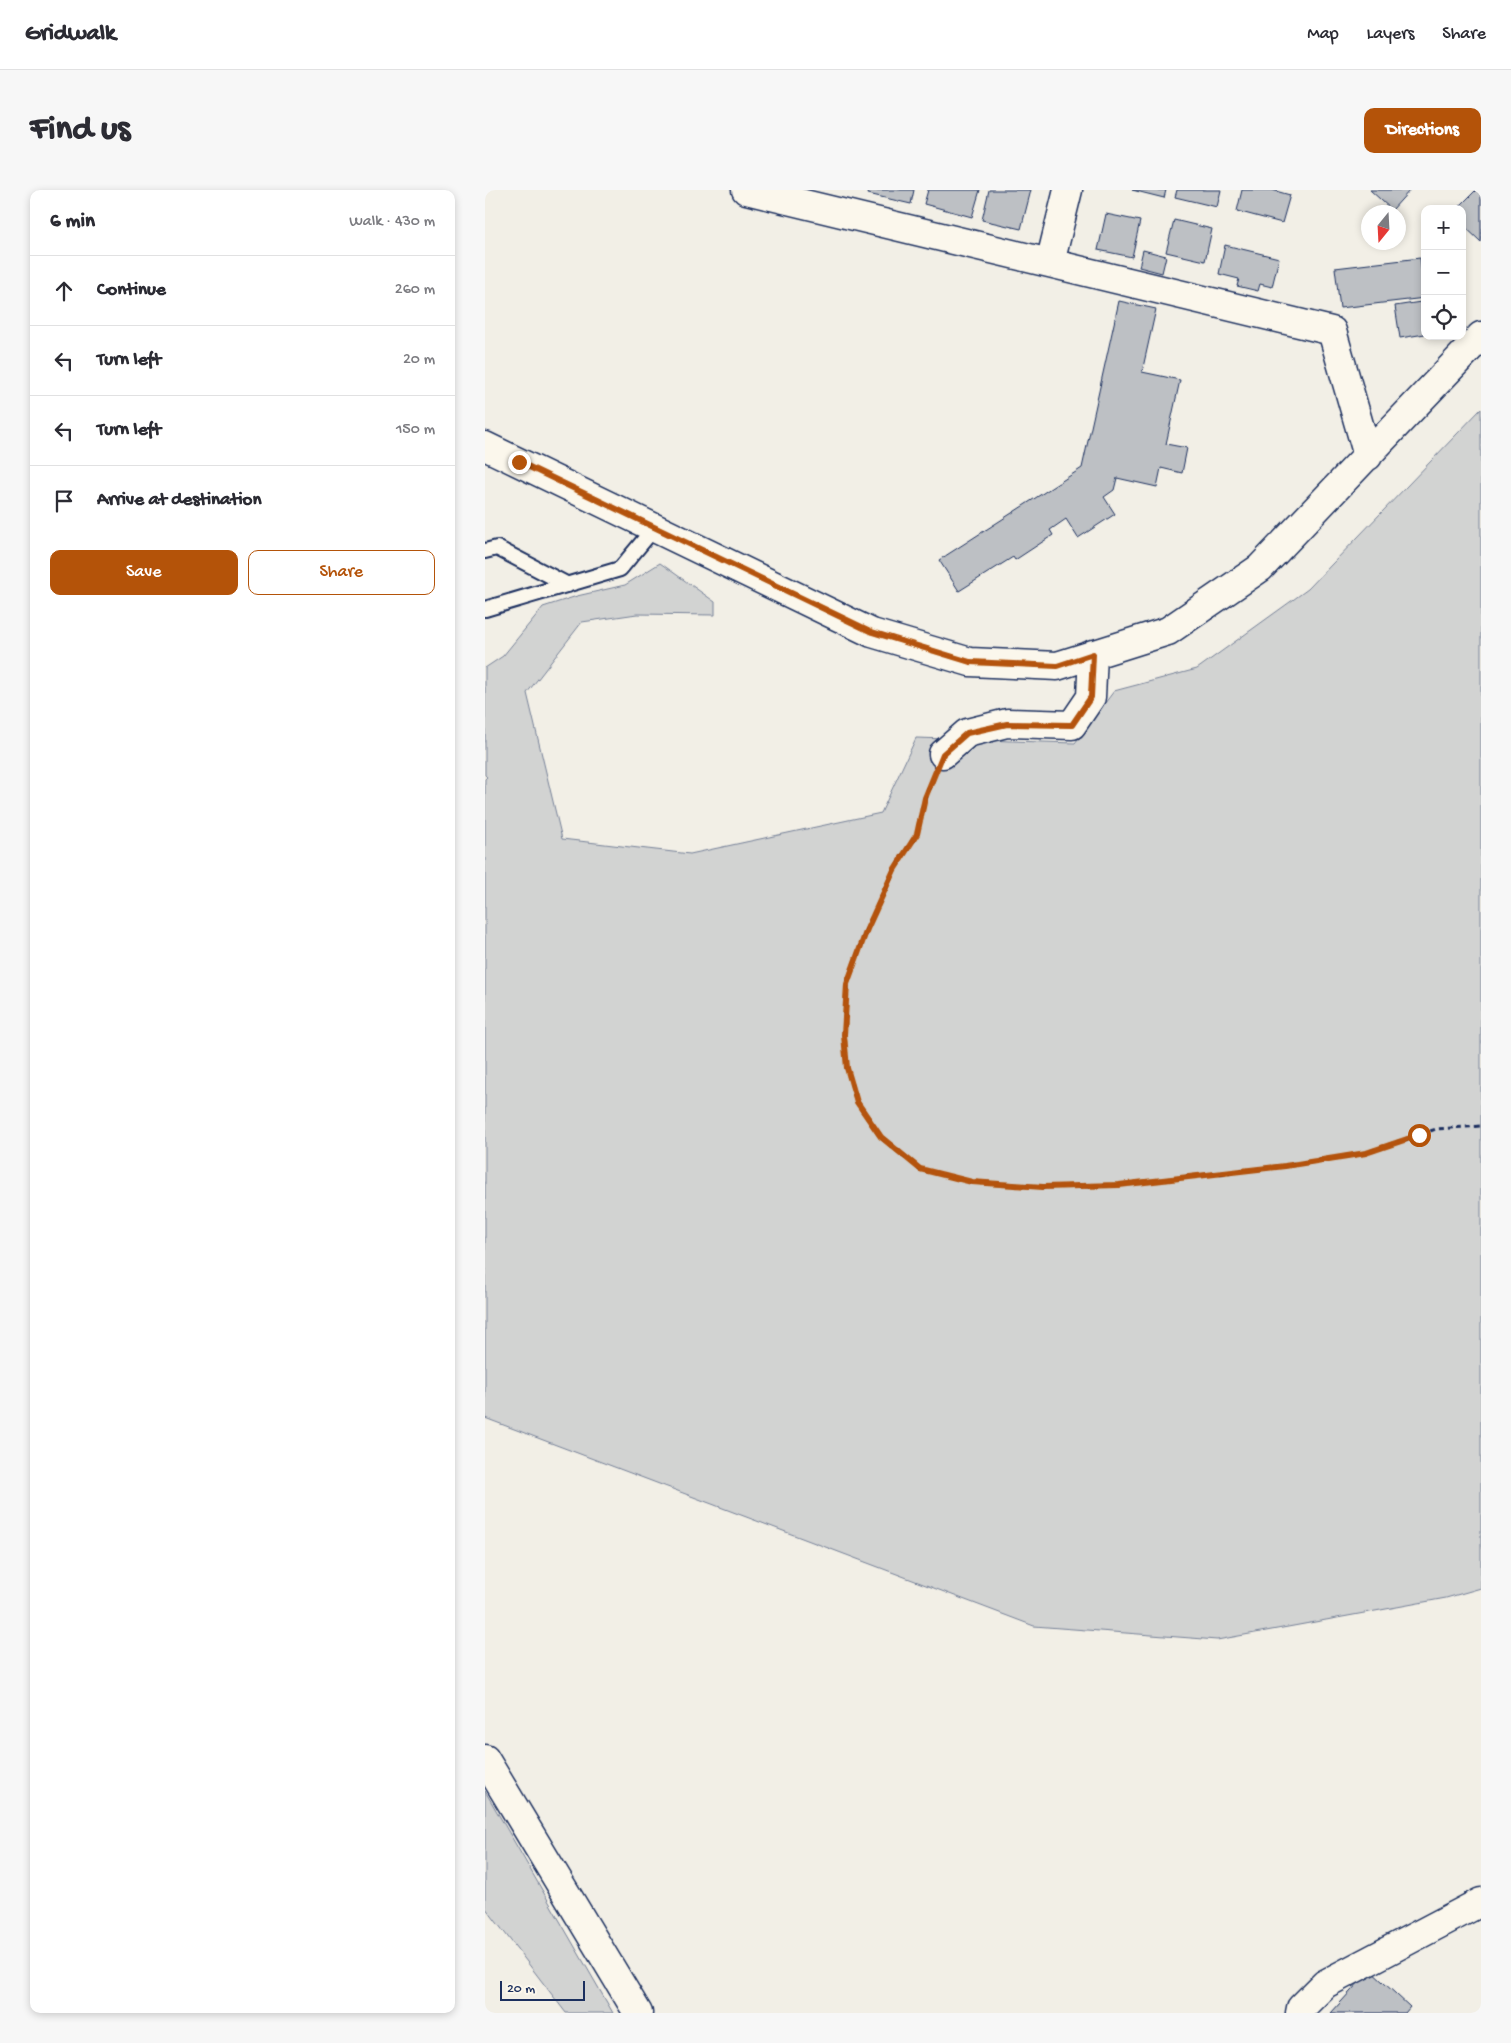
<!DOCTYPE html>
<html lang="en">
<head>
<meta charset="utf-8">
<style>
  :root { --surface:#fff; --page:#f7f7f7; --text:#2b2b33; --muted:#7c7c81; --line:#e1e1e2; --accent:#b45309 }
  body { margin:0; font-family:"Gochi Hand",sans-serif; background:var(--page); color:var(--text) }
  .controls { position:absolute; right:15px; top:15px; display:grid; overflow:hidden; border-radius:10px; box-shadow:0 2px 8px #0003 }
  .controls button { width:45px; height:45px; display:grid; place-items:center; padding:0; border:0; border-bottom:1px solid var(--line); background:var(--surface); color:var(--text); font:25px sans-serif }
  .compass { position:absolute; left:876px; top:15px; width:45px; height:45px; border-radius:50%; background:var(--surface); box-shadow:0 2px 8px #0003; rotate:198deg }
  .scale { position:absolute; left:15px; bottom:12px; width:85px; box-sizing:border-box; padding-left:5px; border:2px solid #1b2f5e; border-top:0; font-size:14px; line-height:18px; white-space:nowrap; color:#1b2f5e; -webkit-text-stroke:4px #fbf7ec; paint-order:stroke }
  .stop { position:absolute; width:15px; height:15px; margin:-11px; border:4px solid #b45309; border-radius:50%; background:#fff }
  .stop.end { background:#b45309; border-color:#fff; box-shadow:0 1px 5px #0008 }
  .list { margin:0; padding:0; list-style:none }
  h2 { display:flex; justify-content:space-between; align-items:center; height:65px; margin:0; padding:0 20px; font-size:21px }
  h2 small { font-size:16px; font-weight:400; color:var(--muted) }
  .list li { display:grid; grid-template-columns:32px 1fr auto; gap:15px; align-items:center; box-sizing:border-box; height:70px; padding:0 20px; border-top:1px solid var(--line) }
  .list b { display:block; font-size:19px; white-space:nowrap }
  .list em { font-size:16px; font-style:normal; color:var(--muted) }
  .actions { display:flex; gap:10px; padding:15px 20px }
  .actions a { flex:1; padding:11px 0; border:1px solid var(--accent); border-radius:10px; text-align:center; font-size:18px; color:var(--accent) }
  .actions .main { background:var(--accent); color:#fff }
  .icon { flex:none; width:28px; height:28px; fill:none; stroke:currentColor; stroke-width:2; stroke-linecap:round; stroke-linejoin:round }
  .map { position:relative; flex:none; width:996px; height:1823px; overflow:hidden; border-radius:10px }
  header { display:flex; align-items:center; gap:30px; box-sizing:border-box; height:70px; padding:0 25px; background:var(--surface); border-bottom:1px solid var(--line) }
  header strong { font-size:24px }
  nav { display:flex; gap:28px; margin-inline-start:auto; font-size:18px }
  .intro { display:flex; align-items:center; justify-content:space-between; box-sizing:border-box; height:120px; padding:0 30px }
  h1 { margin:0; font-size:35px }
  .button { padding:12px 22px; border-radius:10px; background:var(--accent); color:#fff; font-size:18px; font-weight:700 }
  main { display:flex; gap:30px; padding:0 30px }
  aside { flex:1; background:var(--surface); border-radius:10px; box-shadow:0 2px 8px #0003 }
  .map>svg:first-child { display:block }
  .green { fill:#d2d3d2; stroke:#768198 }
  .building { fill:#bdc0c4; stroke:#1b2f5e }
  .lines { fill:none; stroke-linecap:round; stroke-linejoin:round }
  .lane-casing { stroke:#1b2f5e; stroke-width:18 }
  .street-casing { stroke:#1b2f5e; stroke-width:31 }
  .path { stroke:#1b2f5e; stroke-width:3; stroke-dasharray:5 4; stroke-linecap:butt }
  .lane { stroke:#fbf7ec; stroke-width:14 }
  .street { stroke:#fbf7ec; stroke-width:28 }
  .route { stroke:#b45309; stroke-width:6 }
</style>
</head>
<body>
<header>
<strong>Gridwalk</strong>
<nav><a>Map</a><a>Layers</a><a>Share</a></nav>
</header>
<div class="intro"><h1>Find us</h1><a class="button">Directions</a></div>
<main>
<aside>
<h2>6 min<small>Walk · 430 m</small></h2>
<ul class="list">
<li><svg class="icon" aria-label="ahead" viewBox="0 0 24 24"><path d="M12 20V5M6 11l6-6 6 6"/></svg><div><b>Continue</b></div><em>260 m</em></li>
<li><svg class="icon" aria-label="left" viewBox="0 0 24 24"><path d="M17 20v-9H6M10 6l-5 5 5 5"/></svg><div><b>Turn left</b></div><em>20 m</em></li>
<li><svg class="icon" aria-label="left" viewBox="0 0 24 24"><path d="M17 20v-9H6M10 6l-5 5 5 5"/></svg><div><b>Turn left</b></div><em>150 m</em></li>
<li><svg class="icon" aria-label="arrive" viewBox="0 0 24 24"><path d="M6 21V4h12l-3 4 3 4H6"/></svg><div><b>Arrive at destination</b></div></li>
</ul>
<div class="actions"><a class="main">Save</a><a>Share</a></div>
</aside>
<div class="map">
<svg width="996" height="1823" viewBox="0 0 996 1823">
  <rect width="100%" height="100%" fill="#f2efe6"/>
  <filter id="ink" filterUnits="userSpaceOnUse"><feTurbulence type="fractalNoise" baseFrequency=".02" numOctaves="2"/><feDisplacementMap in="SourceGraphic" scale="10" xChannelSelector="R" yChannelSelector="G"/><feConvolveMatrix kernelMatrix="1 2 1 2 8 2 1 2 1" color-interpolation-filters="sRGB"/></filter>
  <g filter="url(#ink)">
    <!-- green -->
    <path class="green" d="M996,219v1179l-35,10 -229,42 -183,-14 -549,-208v-639l2,-2 -2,-2v-107l18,-12 40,-49 34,-11 48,-11 35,-22 55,39v13l-78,-1 -55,8 -55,71 35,146 128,15 191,-41 35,-75 159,5 39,-52 83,-22 111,-80z
      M0,1601l128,222h-47l-81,-106z"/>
    <!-- building -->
    <path class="building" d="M384,0h45l-3,14 -43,-10z
      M443,0h52l-8,27 -48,-13z
      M504,0h42l-10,39 -39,-9z
      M647,0h34l-2,8z
      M692,0h44l-4,17 -42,-10z
      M757,0h30l18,5 -8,28 -45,-12z
      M885,0h40l-18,20z
      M991,0h5v52l-19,-18v-15h-5z
      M621,24l34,7 -8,36 -34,-7z
      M689,30l38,9 -7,32 -39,-9z
      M740,55l54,13 -7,29 -12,-3 -2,7 -21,-5 2,-7 -20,-5z
      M658,60l23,6 -4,17 -23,-6z
      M935,68l5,40 -85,10 -5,-40z
      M634,111l37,8 -14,63 38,8 -14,64 21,4 -5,25 -21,-5 -4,19 -40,-9 -3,12 -10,7 11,17 -37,24 -12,-19 -16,11 3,5 -38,25 -2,-3 -54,34 -20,-31 143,-92z
      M936,112l4,32 -25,4 -5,-32z
      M885,1780l40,37 -5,6h-74z"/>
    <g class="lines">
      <!-- lane casing -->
      <g class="lane-casing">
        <path id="lane" d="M0,361l12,-3 71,37
          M0,419l135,-40 35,-42"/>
      </g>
      <!-- street casing -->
      <g class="street-casing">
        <path id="street" d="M261,0l586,141 36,125
          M565,73l18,-73
          M0,256l387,187 98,29 87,4 111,-35 92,-63 221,-232
          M458,564l24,-21 40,-10 65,2 19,-28 2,-43
          M0,1569l153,254
          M815,1823l1,-5 24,-24 156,-82"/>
      </g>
      <!-- path -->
      <path class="path" d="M448,589l-8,19 -8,36 -23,36 -27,59 -20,55 -3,51 3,33 10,34 24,35 39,32 52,13 71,5 76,-2 166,-19 81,-13 70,-24 45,-3"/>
      <!-- lane -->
      <use href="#lane" class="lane"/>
      <!-- street -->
      <use href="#street" class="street"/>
    </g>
  </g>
  <g class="lines" filter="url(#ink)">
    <!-- route -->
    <path class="route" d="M34,272l353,170 98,30 87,4 36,-12 -2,43 -19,28 -65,-1 -40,9 -24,21 -18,44 -8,36 -23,36 -27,59 -20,55 -3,51 3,33 10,34 24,35 39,32 52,13 71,5 76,-2 166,-19 81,-13 53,-18"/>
  </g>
</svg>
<div class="controls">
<button>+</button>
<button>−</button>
<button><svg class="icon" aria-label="locate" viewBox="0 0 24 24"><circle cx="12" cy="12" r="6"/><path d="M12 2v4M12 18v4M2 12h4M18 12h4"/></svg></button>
</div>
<svg class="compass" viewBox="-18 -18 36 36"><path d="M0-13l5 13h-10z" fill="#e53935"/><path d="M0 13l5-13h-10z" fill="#7c7c81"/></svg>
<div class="scale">20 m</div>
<div class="stop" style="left:934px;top:945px"></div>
<div class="stop end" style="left:34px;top:272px"></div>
</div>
</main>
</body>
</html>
